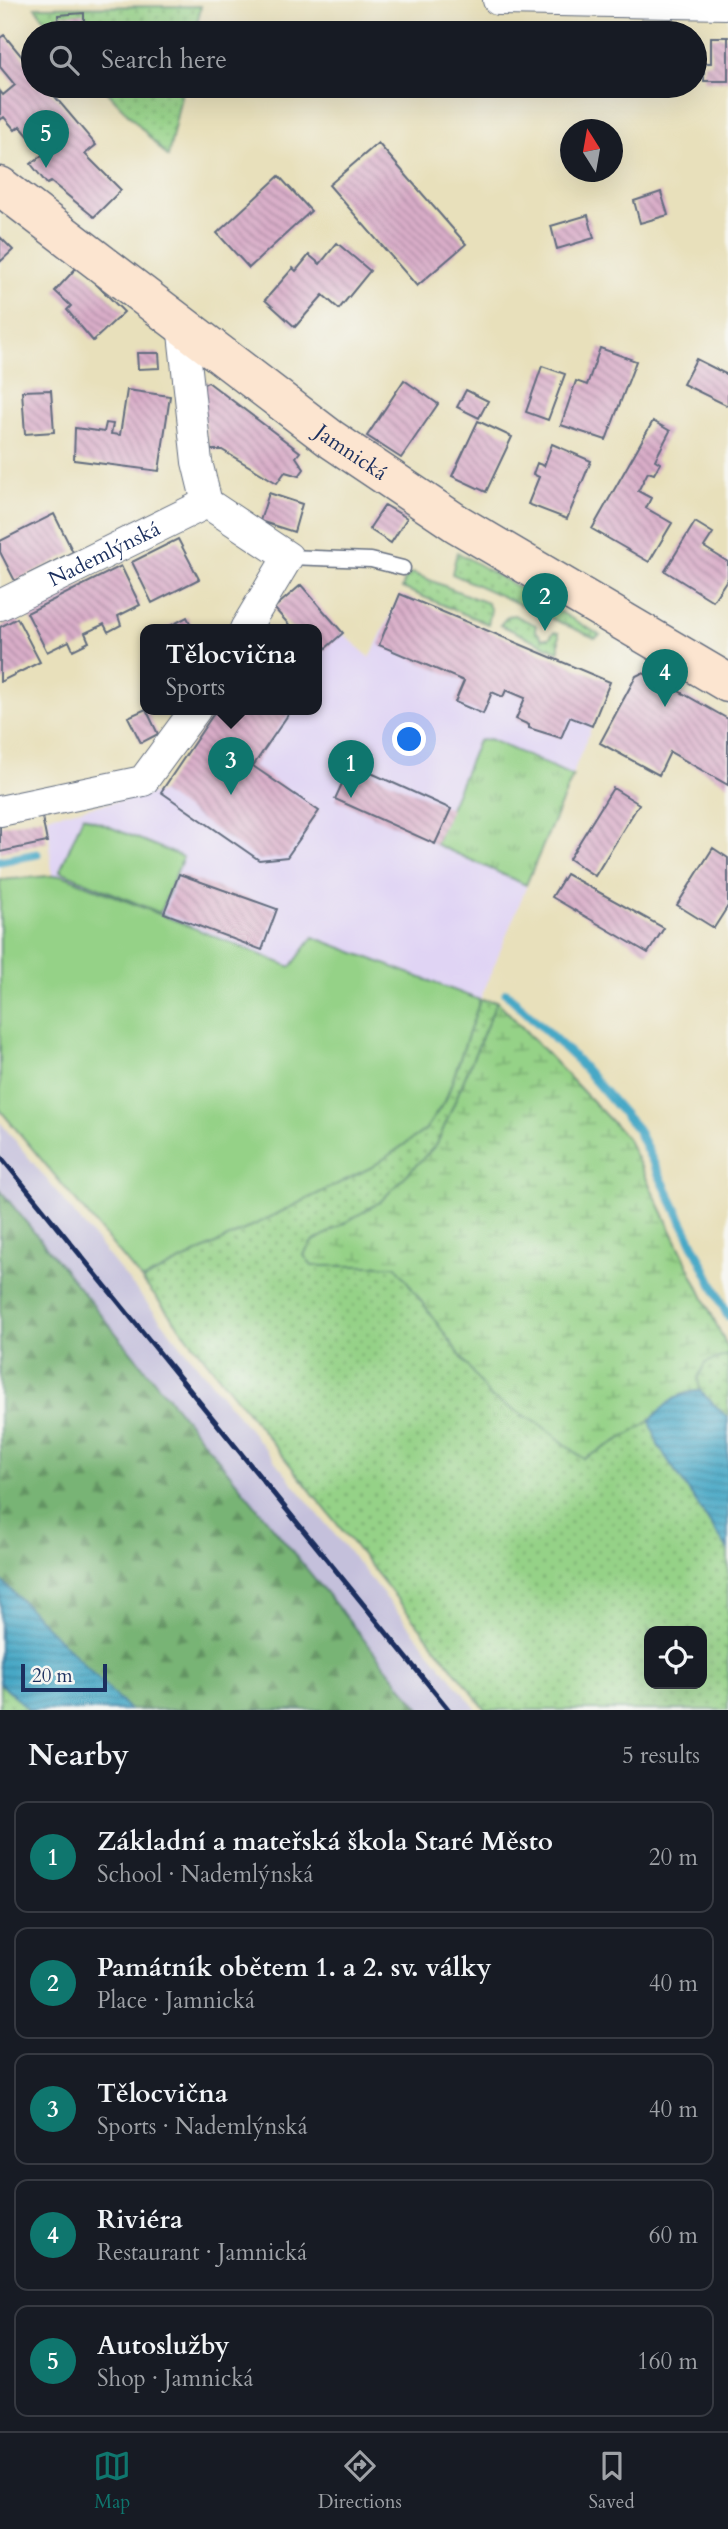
<!DOCTYPE html>
<html lang="en">
<head>
<meta charset="utf-8">
<style>
  :root { --surface:#171b24; --page:#20242c; --text:#f1f3f6; --muted:#9ea1a6; --line:#363941; --accent:#0f766e }
  body { margin:0; font-family:Cardo,serif; background:var(--page); color:var(--text) }
  .controls { position:absolute; right:21px; bottom:21px; display:grid; overflow:hidden; border-radius:14px; box-shadow:0 7px 28px #0002 }
  .controls button { width:63px; height:63px; display:grid; place-items:center; padding:0; border:0; border-bottom:2px solid var(--line); background:var(--surface); color:var(--text); font:35px sans-serif }
  .compass { position:absolute; left:560px; top:119px; width:63px; height:63px; border-radius:50%; background:var(--surface); box-shadow:0 7px 28px #0002; rotate:349deg }
  .scale { position:absolute; left:21px; bottom:18px; width:86px; box-sizing:border-box; padding-left:7px; border:4px solid #1b2f5e; border-top:0; font-size:19px; line-height:24px; white-space:nowrap; color:#1b2f5e; -webkit-text-stroke:5px #f6f6f2; paint-order:stroke }
  .you { position:absolute; left:410px; top:740px; width:24px; height:24px; margin:-18px; border:5px solid #fff; border-radius:50%; background:#1a73e8; box-shadow:0 0 0 10px #1a73e833 }
  .badge { display:grid; place-items:center; width:46px; height:46px; border-radius:50%; background:var(--accent); color:#fff; font-size:23px; font-weight:700 }
  .pin { position:absolute; translate:-50% -58px; filter:drop-shadow(0 2px 4px #0008) }
  .pin::after { content:''; position:absolute; top:37px; width:24px; height:21px; background:inherit; clip-path:polygon(0 0,100% 0,50% 100%) }
  .popup { position:absolute; left:140px; top:624px; width:182px; height:91px; box-sizing:border-box; display:grid; place-content:center; border-radius:14px; background:var(--surface); filter:drop-shadow(0 2px 5px #0005); font-size:23px; white-space:nowrap; color:var(--muted) }
  .popup b { font-size:26px; color:var(--text) }
  .popup::after { content:''; position:absolute; left:50%; top:100%; margin-left:-14px; border:14px solid transparent; border-top-color:var(--surface) }
  .list { margin:0; padding:0; list-style:none }
  h2 { display:flex; justify-content:space-between; align-items:center; height:91px; margin:0; padding:0 28px; font-size:30px }
  h2 small { font-size:23px; font-weight:400; color:var(--muted) }
  .list li { display:grid; grid-template-columns:46px 1fr auto; gap:21px; align-items:center; box-sizing:border-box; height:112px; margin:0 14px 14px; padding:0 14px; border:2px solid var(--line); border-radius:14px }
  .list b { display:block; font-size:26px; white-space:nowrap }
  .list p { margin:0; font-size:23px; white-space:nowrap; color:var(--muted) }
  .list em { font-size:23px; font-style:normal; color:var(--muted) }
  .icon { flex:none; width:38px; height:38px; fill:none; stroke:currentColor; stroke-width:2; stroke-linecap:round; stroke-linejoin:round }
  .map { position:relative; flex:none; width:728px; height:1710px; overflow:hidden }
  .search { position:absolute; background:var(--surface); box-shadow:0 7px 28px #0002; left:21px; right:21px; top:21px; height:77px; display:flex; align-items:center; gap:18px; box-sizing:border-box; padding:0 24px; border-radius:38px; color:var(--muted); font-size:26px }
  .sheet { height:721px; background:var(--surface) }
  nav { display:flex; justify-content:space-around; align-items:center; box-sizing:border-box; height:98px; border-top:2px solid var(--line); background:var(--surface); font-size:19px; color:var(--muted) }
  nav a { display:grid; justify-items:center; gap:4px }
  nav .on { color:var(--accent) }
  .map>svg:first-child { display:block }
  .built { fill:#e0d4f4 }
  .railway { fill:#c4c0db }
  .grass { fill:url(#grass-dots); stroke:#588072; stroke-width:2; fill-rule:evenodd }
  .forest { fill:url(#forest-firs); stroke:#4a7269; stroke-width:2 }
  .wetland { fill:url(#wetland-marsh); stroke:#588072; stroke-width:2 }
  .park { fill:url(#park-tufts); stroke:#588072; stroke-width:2 }
  .garden { fill:#95d287; stroke:#588072; stroke-width:2 }
  .water { fill:url(#water-rules); stroke:#316c92; stroke-width:2 }
  .lines { fill:none; stroke-linecap:round; stroke-linejoin:round }
  .stream { stroke:#47a8c6; stroke-width:9 }
  .building { fill:url(#building-back-hatch) }
  .lane-casing { stroke:#636d7f; stroke-width:17 }
  .street-casing { stroke:#636d7f; stroke-width:32 }
  .secondary-casing { stroke:#636d7f; stroke-width:41 }
  .lane { stroke:#fff; stroke-width:14 }
  .street { stroke:#fff; stroke-width:30 }
  .secondary { stroke:#fce5d0; stroke-width:38 }
  .rail { stroke:#1b2f5e; stroke-width:5 }
  .labels { text-anchor:middle; dominant-baseline:central; stroke-width:5; stroke-linejoin:round; paint-order:stroke }
  .street-label { font-size:21px; fill:#1b2f5e; stroke:#f6f6f2 }
</style>
</head>
<body>
<div class="map">
<svg width="728" height="1710" viewBox="0 0 728 1710">
  <defs>
    <pattern id="grass-dots" width="8" height="8" patternUnits="userSpaceOnUse" patternTransform="scale(1.75)"><rect width="8" height="8" fill="#95d287"/><path d="M2 2h.1M6 6h.1" fill="none" stroke="#79ab72" stroke-width="1.8" stroke-linecap="round"/></pattern>
    <pattern id="forest-firs" width="22" height="20" patternUnits="userSpaceOnUse" patternTransform="scale(1.75)"><rect width="22" height="20" fill="#78b474"/><path d="M5 1l3.5 6h-7zM16 11l3.5 6h-7z" fill="#629362"/></pattern>
    <pattern id="wetland-marsh" width="20" height="14" patternUnits="userSpaceOnUse" patternTransform="scale(1.75)"><rect width="20" height="14" fill="#95d287"/><path d="M1 5h8M5 5V1M11 12h8M15 12V8" fill="none" stroke="#79ab72"/></pattern>
    <pattern id="park-tufts" width="24" height="20" patternUnits="userSpaceOnUse" patternTransform="scale(1.75)"><rect width="24" height="20" fill="#95d287"/><path d="M3 7l-1-3M5 7V3M7 7l1-3M15 17l-1-3M17 17v-4M19 17l1-3" fill="none" stroke="#79ab72"/></pattern>
    <pattern id="water-rules" width="6" height="5" patternUnits="userSpaceOnUse" patternTransform="scale(1.75)"><rect width="6" height="5" fill="#47a8c6"/><path d="M0 2.5h6" fill="none" stroke="#3a89a4"/></pattern>
    <pattern id="building-back-hatch" width="6" height="6" patternUnits="userSpaceOnUse" patternTransform="scale(1.75)"><rect width="6" height="6" fill="#d9adc8"/><path d="M-1 5l2 2M0 0l6 6M5-1l2 2" fill="none" stroke="#af8da6"/></pattern>
  </defs>
  <rect width="100%" height="100%" fill="#f6f6f2"/>
  <filter id="ink" filterUnits="userSpaceOnUse"><feTurbulence type="fractalNoise" baseFrequency=".0143" numOctaves="2"/><feDisplacementMap in="SourceGraphic" scale="14" xChannelSelector="R" yChannelSelector="G"/><feConvolveMatrix kernelMatrix="1 2 1 2 8 2 1 2 1" color-interpolation-filters="sRGB"/></filter>
  <filter id="wash" filterUnits="userSpaceOnUse"><feTurbulence type="fractalNoise" baseFrequency=".00686" numOctaves="4" result="noise"/><feDisplacementMap in="SourceGraphic" scale="28" xChannelSelector="R" yChannelSelector="G"/><feGaussianBlur stdDeviation="1.57" result="paint"/><feColorMatrix in="noise" values="0 0 0 0 0 0 0 0 0 0 0 0 0 0 0 0 0 1.4 0 .05"/><feComposite in="paint" operator="in"/></filter>
  <g filter="url(#wash)">
    <rect width="100%" height="100%" fill="#e8e0bb"/>
    <!-- built -->
    <path class="built" d="M400,594l210,88 -130,318 -166,-63 -22,30 -230,-92 -10,1 -4,-60 113,-24 56,-83h100v-53l26,-23 27,25z"/>
    <!-- railway -->
    <path class="railway" d="M0,1122l477,588h-56l-421,-520z"/>
    <!-- grass -->
    <path class="grass" d="M201,6l-6,27h-140l-20,-26z
      M102,86h81l-15,71z
      M457,552l143,83 -5,3 -143,-64z
      M412,573l75,30 4,7 -3,14 -86,-36 5,-13z
      M514,615l22,10 -1,5 7,8h7l5,-6 5,1v19l-59,-27 8,-9z
      M480,1000l17,1 130,137 101,211v69l-28,-27 -12,1 -24,13 -6,40 70,105v160h-242l-344,-430 230,-113 53,-37 21,-31zM649,1631h53v53h-53z
      M0,1683l29,27h-29z"/>
    <!-- forest -->
    <path class="forest" d="M0,1190l421,520h-293l-128,-130z"/>
    <!-- wetland -->
    <path class="wetland" d="M497,1001l130,137 101,211v6l-23,8 -7,15 2,13c-28,1 -33,17 -52,31 -19,14 -43,25 -64,37l-43,-34 -51,-28 -94,-131h-84l-8,-11 7,-12 69,-41 57,-58z"/>
    <!-- park -->
    <path class="park" d="M489,739l84,37 -47,109 -91,-41 43,-103z"/>
    <!-- garden -->
    <path class="garden" d="M83,816l100,41 -23,56 -100,-42z
      M62,875l229,92 22,-30 167,63 -34,99 -21,31 -53,37 -230,113 -142,-170v-230z"/>
    <!-- water -->
    <path class="water" d="M700,1391l28,27v132l-70,-105 -8,-24c14,-16 28,-29 50,-30z
      M0,1579l129,131h-100l-29,-27z"/>
    <g class="lines">
      <!-- stream -->
      <path class="stream" d="M0,861l37,-7
        M506,993l70,66 61,70 91,187"/>
    </g>
    <g id="blocks">
      <!-- building -->
      <path class="building" d="M84,13v16l-25,1 -1,-15z
        M4,35l29,35v16h13l50,59 -11,9 36,36 -27,27 -43,-35 -4,2 -16,-20 21,-17 -7,-9 -9,7 -16,-19 -5,4 -11,-13 -4,3v-29l3,4 12,-10 -15,-18v-29z
        M711,37h17v44h-24v-18h7z
        M378,143l88,101 -49,42 -88,-101z
        M279,176l32,35 -62,57 -32,-35z
        M661,192l7,23 -28,8 -6,-22z
        M588,215l6,23 -37,11 -6,-23z
        M0,237l13,13 -13,12z
        M337,243l33,28 -31,38 -16,-14 -28,32 -30,-27 28,-32 3,3 13,-16 11,9z
        M78,266l46,46 -31,29 -26,-31 4,-4 -16,-15z
        M600,348l36,13 -30,79 -45,-15 15,-44 11,4z
        M137,353h22l1,15 -22,1z
        M696,359l32,16v31l-45,-22z
        M542,366l23,8 -17,46 -22,-8z
        M404,380l34,24 -37,54 -34,-22z
        M208,382l92,70 -4,5 8,12 -5,7 -14,-4 -8,11 -55,-33h-11l-14,-63z
        M51,390l3,42 -29,2 -3,-43z
        M127,390l43,6 -11,75 -85,-11 1,-32 29,4 2,-9 7,1 -2,10 9,1z
        M466,390l22,11 -9,17 -22,-11z
        M478,421l34,16 -26,55 -34,-16z
        M653,421l17,10 -15,29 5,3 -6,11 -6,-2 -10,19 13,7 -5,10 26,15 -23,39 -57,-33z
        M552,444l39,17 -24,58 -39,-15 11,-27 -6,-3 4,-11 7,3z
        M269,493l33,11 -8,28 -34,-11z
        M385,505l22,13 -16,25 -22,-14z
        M54,514l19,38 -58,29 -15,-29v-11z
        M695,522l18,11 -9,14 24,15v16l-15,23 -48,-30z
        M178,539l21,40 -47,24 -20,-41z
        M121,566l19,39 -22,11 3,9 -13,7 -4,-8 -19,9 4,9 -16,8 -4,-9 -22,11 -20,-39z
        M301,585l42,48 -26,23v-27h-24l-19,-21z
        M400,594l210,88 -18,44 -22,-9 -9,21 -32,-10v-3l-13,-6 9,-21 -19,-8 -3,7 -11,-5 -9,22 -28,-12 9,-21 -85,-36z
        M187,617l6,12h-29l10,-5z
        M17,618l23,44 -40,20v-55z
        M642,673l10,3 76,43v66l-58,-33 -11,23 -59,-32 36,-67z
        M146,709l12,25 -17,9 -13,-26z
        M217,709h75l-39,57 66,45 -32,46 -28,3 -98,-68z
        M351,764l100,45 -16,35 -100,-45z
        M613,788l26,16 -44,72 -26,-17z
        M42,817l5,25 -47,10v-26z
        M713,848l15,10v48l-14,22 -37,-23z
        M179,874l98,35 -15,41 -98,-37z
        M566,874l98,54 -16,25 -96,-56z"/>
    </g>
  </g>
  <g filter="url(#ink)">
    <use href="#blocks" fill-opacity="0" stroke="#636d7f" stroke-width="2"/>
    <g class="lines">
      <!-- lane casing -->
      <g class="lane-casing">
        <path id="lane" d="M288,557l83,3 32,8"/>
      </g>
      <!-- street casing -->
      <g class="street-casing">
        <g id="street">
          <path d="M498,0l230,4"/>
          <path d="M182,324l15,138 10,41 81,54 -43,72"/>
          <path id="s1" d="M0,605l207,-102"/>
          <path d="M0,811l143,-30 53,-72"/>
        </g>
      </g>
      <!-- secondary casing -->
      <g class="secondary-casing">
        <g id="secondary">
          <path id="s2" d="M0,186l331,253 125,84 272,160"/>
        </g>
      </g>
      <!-- lane -->
      <use href="#lane" class="lane"/>
      <!-- street -->
      <use href="#street" class="street"/>
      <!-- secondary -->
      <use href="#secondary" class="secondary"/>
      <!-- rail -->
      <path class="rail" d="M0,1156l449,554"/>
    </g>
  </g>
  <g class="labels">
    <!-- street labels -->
    <g class="street-label">
      <text stroke="none"><textPath href="#s2" startOffset="441">Jamnická</textPath></text>
      <text stroke="none"><textPath href="#s1" startOffset="116">Nademlýnská</textPath></text>
    </g>
  </g>
</svg>
<div class="controls">
<button><svg class="icon" aria-label="locate" viewBox="0 0 24 24"><circle cx="12" cy="12" r="6"/><path d="M12 2v4M12 18v4M2 12h4M18 12h4"/></svg></button>
</div>
<svg class="compass" viewBox="-18 -18 36 36"><path d="M0-13l5 13h-10z" fill="#e53935"/><path d="M0 13l5-13h-10z" fill="#9ea1a6"/></svg>
<div class="scale">20 m</div>
<div class="you"></div>
<div class="pin badge" style="left:351px;top:798px">1</div>
<div class="pin badge" style="left:545px;top:631px">2</div>
<div class="pin badge" style="left:231px;top:795px">3</div>
<div class="popup"><b>Tělocvična</b>Sports</div>
<div class="pin badge" style="left:665px;top:707px">4</div>
<div class="pin badge" style="left:46px;top:168px">5</div>
<div class="search"><svg class="icon" aria-label="search" viewBox="0 0 24 24"><circle cx="10" cy="10" r="6"/><path d="M15 15l6 6"/></svg>Search here</div>
</div>
<section class="sheet">
<h2>Nearby<small>5 results</small></h2>
<ul class="list">
<li><span class="badge">1</span><div><b>Základní a mateřská škola Staré Město</b><p>School · Nademlýnská</p></div><em>20 m</em></li>
<li><span class="badge">2</span><div><b>Památník obětem 1. a 2. sv. války</b><p>Place · Jamnická</p></div><em>40 m</em></li>
<li><span class="badge">3</span><div><b>Tělocvična</b><p>Sports · Nademlýnská</p></div><em>40 m</em></li>
<li><span class="badge">4</span><div><b>Riviéra</b><p>Restaurant · Jamnická</p></div><em>60 m</em></li>
<li><span class="badge">5</span><div><b>Autoslužby</b><p>Shop · Jamnická</p></div><em>160 m</em></li>
</ul>
</section>
<nav>
<a class="on"><svg class="icon" aria-label="map" viewBox="0 0 24 24"><path d="M3 6l6-2 6 2 6-2v14l-6 2-6-2-6 2zM9 4v14M15 6v14"/></svg>Map</a>
<a><svg class="icon" aria-label="directions" viewBox="0 0 24 24"><path d="M12 3l9 9-9 9-9-9zM9 14v-3h6M13 9l2 2-2 2"/></svg>Directions</a>
<a><svg class="icon" aria-label="saved" viewBox="0 0 24 24"><path d="M7 4h10v16l-5-4-5 4z"/></svg>Saved</a>
</nav>
</body>
</html>
